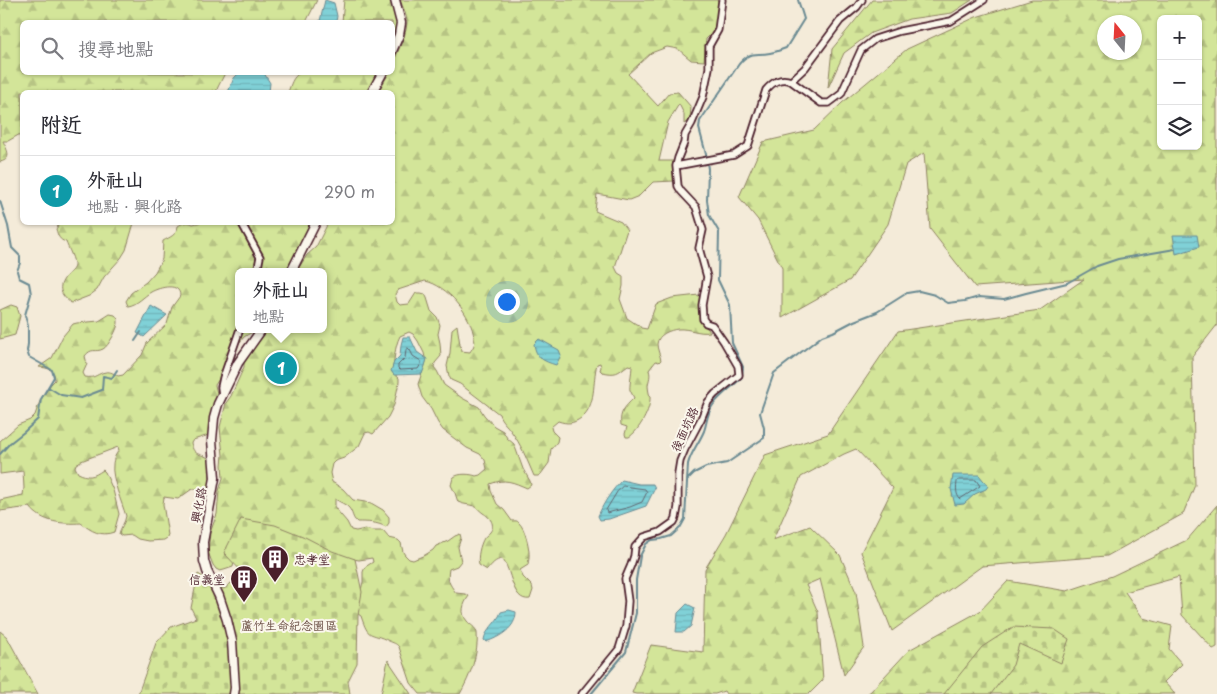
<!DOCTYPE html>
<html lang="zh-TW">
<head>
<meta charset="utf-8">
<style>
  :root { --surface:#fff; --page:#f2f2f3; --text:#2b2b33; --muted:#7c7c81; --line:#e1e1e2; --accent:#111827 }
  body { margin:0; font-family:"Playpen Sans","LXGW WenKai TC",sans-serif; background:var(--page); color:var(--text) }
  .controls { position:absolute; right:15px; top:15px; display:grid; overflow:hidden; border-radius:8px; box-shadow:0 1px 4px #0004 }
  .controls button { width:45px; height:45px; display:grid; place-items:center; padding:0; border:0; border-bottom:1px solid var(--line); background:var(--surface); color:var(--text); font:25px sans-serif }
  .compass { position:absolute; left:1097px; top:15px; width:45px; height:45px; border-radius:50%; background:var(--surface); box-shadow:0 1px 4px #0004; rotate:342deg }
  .you { position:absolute; left:506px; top:301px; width:18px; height:18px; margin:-12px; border:4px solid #fff; border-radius:50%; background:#1a73e8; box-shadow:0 0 0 8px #1a73e833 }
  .badge { display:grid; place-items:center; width:32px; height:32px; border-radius:50%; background:var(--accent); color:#fff; font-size:16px; font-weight:700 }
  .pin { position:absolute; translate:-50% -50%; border:2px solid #fff; box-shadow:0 1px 5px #0006 }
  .popup { position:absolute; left:235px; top:268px; width:92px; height:65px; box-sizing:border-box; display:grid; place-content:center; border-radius:8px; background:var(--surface); filter:drop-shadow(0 1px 4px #0005); font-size:16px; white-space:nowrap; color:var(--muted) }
  .popup b { font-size:19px; color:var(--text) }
  .popup::after { content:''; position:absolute; left:50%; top:100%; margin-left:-10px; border:10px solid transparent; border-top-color:var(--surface) }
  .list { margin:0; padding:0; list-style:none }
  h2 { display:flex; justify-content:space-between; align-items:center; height:65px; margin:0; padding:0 20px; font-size:21px }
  h2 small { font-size:16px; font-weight:400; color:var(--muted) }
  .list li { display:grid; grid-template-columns:32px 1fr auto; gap:15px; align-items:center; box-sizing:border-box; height:70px; padding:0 20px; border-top:1px solid var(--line) }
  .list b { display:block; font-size:19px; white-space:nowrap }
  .list p { margin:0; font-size:16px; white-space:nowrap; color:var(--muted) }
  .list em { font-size:16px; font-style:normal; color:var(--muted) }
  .icon { flex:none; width:28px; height:28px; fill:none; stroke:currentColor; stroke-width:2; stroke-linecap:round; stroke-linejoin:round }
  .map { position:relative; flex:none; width:1217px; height:694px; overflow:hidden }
  .search { position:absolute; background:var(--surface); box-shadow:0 1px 4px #0004; left:20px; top:20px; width:375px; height:55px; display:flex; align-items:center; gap:12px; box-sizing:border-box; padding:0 18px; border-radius:8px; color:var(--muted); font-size:19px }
  .panel { position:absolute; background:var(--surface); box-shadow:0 1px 4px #0004; left:20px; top:90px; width:375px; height:135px; border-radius:8px }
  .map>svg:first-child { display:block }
  .forest { fill:url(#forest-firs); stroke:#8e8262; fill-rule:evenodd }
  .cemetery { fill:url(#cemetery-stones); stroke:#8e8262 }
  .water { fill:url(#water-rules); stroke:#6a8a92 }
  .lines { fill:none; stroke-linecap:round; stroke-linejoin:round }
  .shore { stroke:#606670; stroke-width:1 }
  .stream { stroke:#6a8a92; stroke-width:2 }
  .minor-casing { stroke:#4a1f2b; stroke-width:9 }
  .tertiary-casing { stroke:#4a1f2b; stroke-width:11 }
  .minor { stroke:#fbf7ec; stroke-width:5.5 }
  .tertiary { stroke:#fbf7ec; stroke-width:8 }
  .labels { text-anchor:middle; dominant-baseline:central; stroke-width:4; stroke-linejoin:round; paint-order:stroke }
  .street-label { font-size:12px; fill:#4a1f2b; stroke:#fbf7ec }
  .poi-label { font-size:12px; fill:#4a1f2b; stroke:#fbf7ec; text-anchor:start }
  .park-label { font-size:12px; fill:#6c5046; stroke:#fbf7ec }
</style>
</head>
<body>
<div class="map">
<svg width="1217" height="694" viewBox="0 0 1217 694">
  <defs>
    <pattern id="forest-firs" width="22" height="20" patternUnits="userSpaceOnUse" patternTransform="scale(1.25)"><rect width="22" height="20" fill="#d3e599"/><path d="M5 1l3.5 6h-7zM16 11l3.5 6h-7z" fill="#b7c484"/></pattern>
    <pattern id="cemetery-stones" width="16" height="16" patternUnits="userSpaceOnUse" patternTransform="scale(1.25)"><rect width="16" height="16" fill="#d3e599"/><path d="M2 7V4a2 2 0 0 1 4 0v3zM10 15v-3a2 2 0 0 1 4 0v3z" fill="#b7c484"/></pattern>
    <pattern id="water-rules" width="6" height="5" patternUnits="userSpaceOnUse" patternTransform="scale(1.25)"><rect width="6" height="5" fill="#80d1d7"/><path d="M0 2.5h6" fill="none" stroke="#70b3b9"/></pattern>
  </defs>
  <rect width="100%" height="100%" fill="#f4ebd9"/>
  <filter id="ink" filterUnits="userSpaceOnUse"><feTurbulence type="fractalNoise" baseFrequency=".02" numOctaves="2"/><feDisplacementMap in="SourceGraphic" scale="10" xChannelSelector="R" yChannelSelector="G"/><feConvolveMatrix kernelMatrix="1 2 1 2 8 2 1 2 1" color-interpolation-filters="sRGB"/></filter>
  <g filter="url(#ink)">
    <!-- forest -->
    <path class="forest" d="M0,0h317l-11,22h-284v50l203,1 -7,14 -2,5h-194v41l-14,8h-5c4,9 10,18 -3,21z
      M344,0h48l6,27 -5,17 -1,-22h-50z
      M400,0h319c-1,17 0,27 -13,39l-2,22 -13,-1 -13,-11 -11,-2 -16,6 -23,21 30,32 11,-13 9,-1 13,15 -1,12 -6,5v-10l-5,-10 -11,18 -9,39h14l1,20 -21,1 -14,14 -10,4 -32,-6 -2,17 26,11 6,8 -12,37 3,6 5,3v10l-3,13 7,19 9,6 3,1 2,3 6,1 9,-25 16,-6 27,-3 2,10 -2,16 9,8 2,3c-11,2 -21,-4 -32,-3 -8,1 -20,5 -21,15 0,5 3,11 4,16l-2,2 -3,-1 -7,9c2,6 0,9 -1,15 0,4 1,8 2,12 1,12 -11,34 -21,40h-3l-1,-3 2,-7 -6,-2c-2,-13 4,-18 13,-27 -1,-3 -3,-5 -4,-8 -1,-1 2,-20 2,-24l-4,-1c-11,8 -11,10 -26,7l-2,-2 1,-3 -1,-4 -3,1c-5,18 0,41 -16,54 -8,6 -14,6 -23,3l-7,6 1,4 6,6 -1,5 -6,7 -2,14 -8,11 -3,2h-4c-7,-16 -13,-32 -23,-45 -4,-6 -10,-10 -12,-17l-39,-30 -9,-4 -2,-4 -2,-10 3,-13 2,-24 5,-4 4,26 9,1c1,-2 3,-4 4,-7 1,-2 1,-5 0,-7 -2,-23 -27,-53 -49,-57l-27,9 -3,4 2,8 3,3 9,-1 7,-11h5l4,1 2,4 4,13 6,6 3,8 -2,9 2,9 1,13 -6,7 -1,4 3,4 7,14 18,13 17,9 5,8 10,11 9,5 4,7 7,6 9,25 7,12 1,4 -4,3c-14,-6 -22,-10 -37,-4l1,7 6,13 7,6 8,11c3,0 5,-1 7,2 6,5 11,26 10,34 0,3 -1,6 -1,8l-8,5 3,7 9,9 1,4 -3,9c-19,3 -18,-31 -28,-40 -7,1 -10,5 -15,11l-8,-5c-2,-8 1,-20 5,-27 2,-3 4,-3 6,-6 6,-7 0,-15 -7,-19 -3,-2 -6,-6 -9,-7 -6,-2 -10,-1 -16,-4l-3,-9 -4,-8c1,-2 1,-6 3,-8 5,-4 17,-3 22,-1l4,-1 7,-6 -2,-9 -5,-6 -13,-6 -24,-18 -5,-7 -7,-14 -9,-12 -4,-13 8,-22 -2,-9 -6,-12 -5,-7 -4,-2 -9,4c-6,12 -5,23 -8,36l7,6v4l-5,23 -6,12 -15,17 -4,-2 -4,1 -6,13 -15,12 -9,3 -3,3 -2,9 2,9 11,7 10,11 18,3 12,7 6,7v6l-3,4c-9,-5 -19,-5 -29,-5 -5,-4 -4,-9 -8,-14 -3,-4 -10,-6 -14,-9v9l12,14 4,8 5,1 9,-2 8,2h10l6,7 9,2 3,3 2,9 2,3 4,4 4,1 12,-5 8,-5 3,-4 12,-5 7,-5 5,-2 1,4 -3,9 3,14 -4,5 -8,3c-2,12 0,14 7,24l9,1 4,2c-6,8 -9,17 -2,25 3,4 9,6 10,12 2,21 -7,43 -17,61h-40l-9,-11 -12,-36c-3,-4 -6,-4 -10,-6 -20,-10 -20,-1 -28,-25l-3,-2 1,-16 4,-16v-10l2,-5 8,-5 -1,-4 -13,2 -28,-5 -97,7 -1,5 -9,3 -4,1 -4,-2 -3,-4 -5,-13 2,-19 7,-19 2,-23 4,-13 -1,-13 1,-10 -3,-28 6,-24 5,-7 13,-29v-6l20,-32h60v-57h-28l11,-17 9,-8 12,-24 64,-1v-130h-14l11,-19 3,-1c1,-16 14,-32 15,-49 0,-7 -4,-16 -7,-23z
      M872,0h100l-20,13 -43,6 -38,14 -27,20 -16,35 4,-39z
      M1032,0h185v325l-25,32 3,128 -12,29 -76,42 -125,10 -90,65 -31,-79 32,-64 -37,-39 -12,5 -43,23 -28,63 37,-14 30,29 16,37 8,55 -20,28 -24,-96 -14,6 12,27 5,68 -14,14h-83l-2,-3 -9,3h-79l-4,-1 19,-48 52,7 2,-83 21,-35 39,-79 63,-21 70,-103 142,-21 44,-31 -109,8 -45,-58 -6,-76 -18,11 -18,60 -38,56 -68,38v-50l-24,-48 -19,-23 24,-55 51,-12 28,-27 65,-54 69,-32zM1161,19h37v127h-37zM1104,22h30v30h-30z
      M300,73h76l-8,19h-80c3,-7 4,-15 12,-19z
      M202,222l109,1 -8,21 -14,28h-51v57h20c-5,3 -10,5 -14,8 -13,14 -18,33 -29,48l3,13 -9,27v9l-3,2 -13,4 -2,3c3,15 11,9 20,17l-2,30 -17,-1 -14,10 -14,-2 -1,7 5,31 -1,3 -3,2 -16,1 -10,-2 -6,-4 -10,1 -3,-2c1,-6 6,-11 7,-18 -4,-13 -15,-39 -13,-51 0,-6 3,-11 6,-15l-1,-3 -37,14 -5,3 -1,3 3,6c11,5 15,4 25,-3l2,2 8,18 6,24 -5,18c-13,5 -23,-1 -33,-9 -18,1 -39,0 -51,-16l-30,4v-11l23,-5 1,-7 -1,-17 -23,3v-33l18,-16 12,-5 5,-5 5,-14 11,-17 4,-4c0,-11 -7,-12 -16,-13l13,-9 11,-22 10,-12 4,-1 22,-2 11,-7 5,1c2,2 3,3 3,7 1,5 -10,25 -15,27 -8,4 -11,-2 -18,7l2,8 -4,9 2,4c11,2 12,-4 21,-5 4,-1 9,2 12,4l5,-1 19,-20 5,-12 20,-19 5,-17 8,-11c0,-14 -20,-9 -29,-4 -7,4 -14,13 -23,14l-2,-5 5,-8 15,-11 9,-10 7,-13 1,-18c7,-4 14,-6 15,-15 5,-3 9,-5 15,-2z
      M58,223h76l-8,27 -5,8 -17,19 -7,13 -8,6 -18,7c-9,-7 -14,-14 -7,-24 3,-5 9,-8 10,-13 1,-6 -6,-18 -8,-24 -7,-2 -8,-6 -10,-13l2,-3z
      M11,305l6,2 3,9 -5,19 -15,4v-29z
      M1217,505v142l-4,2 -31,-34 -3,-38 -54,15 18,26 29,8 -3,23 13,15 -18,18 11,12h-308l4,-3 38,-41 71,-39 28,-30 59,10 45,-15 75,-36z
      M0,631l7,6 31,57h-38z
      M388,660l23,34h-30z"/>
    <!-- cemetery -->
    <path class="cemetery" d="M241,519l34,6 30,12 27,14 23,8 7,33 -4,23 -1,48 -9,18 2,13h-212l18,-51 15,-16 25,-9 -5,-10 7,-34 26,15 19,-16 -19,-20z
      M1013,627l41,2 15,10 -8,24 -42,-19 -6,21 -22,29h-47l38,-47z"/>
    <!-- water -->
    <path class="water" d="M325,0l9,3 3,13 -1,6h-11l-5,-1z
      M239,73h25l6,10 -1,9h-41l6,-14z
      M1173,235h24l2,12 -23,7z
      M151,306l16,9 -23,22 -7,-4z
      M403,337h7l7,15 10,7 -2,7 -3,8 -28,1 -3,-4 3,-9 6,-6 1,-11z
      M539,339l20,11 2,5 -5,10c-13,-4 -20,-7 -22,-21z
      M953,475h26l9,11 -2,3 -11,5 -11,10 -9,1 -4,-16z
      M622,480l17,4h14l2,4 -9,18 -37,13 -9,1 -2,-4c6,-14 14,-26 24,-36z
      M687,604l8,4 -4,18 -7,6h-8l2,-19z
      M509,610l7,2c0,16 -16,25 -30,30l-2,-2c1,-10 13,-17 17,-28z"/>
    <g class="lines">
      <!-- shore -->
      <path class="shore" d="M408,348l2,2 3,6 8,5v3l-3,5 -18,1 -2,-2v-3l7,-7 1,-8z
        M959,480h17l4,6 -20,13c-4,-4 -4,-11 -3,-17z
        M623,486l22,3 2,3 -5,10 -12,5 -23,6 -1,-3 11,-18z"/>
      <!-- stream -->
      <path class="stream" d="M707,158l-8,-30 1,-7 39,-57c12,-14 16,-8 31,-11 6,-1 11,-3 16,-5l18,-29 -6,-19
        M0,201l8,25 4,22 8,8v7l-3,8 2,7 10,5 2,11 -6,21 3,11v18l-1,7 2,6 23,13 2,7 -13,22 -3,20 -14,13 -14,11 -10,11
        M135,341l6,-9
        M48,387l13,8 20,3 21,-8 1,-14 9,2 5,-8
        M687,480l7,-7 12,-6 21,-4 37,-25v-10l-4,-15 14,-40 48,-37 11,-4 21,-11 23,-9 30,-19 12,-2 16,4 13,8 17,-2 14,-4 25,2 22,-6 41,-10 30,-17 21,-7 57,-10
        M591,694l35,-42 10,-39v-33l4,-24 6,-12 6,-4 9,-1 10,-3 9,-8 5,-9 3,-55c3,-12 11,-21 16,-33 3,-8 3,-18 9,-26 8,-11 20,-18 29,-28l1,-10 -11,-24 -2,-38 -12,-25 1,-48 -10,-17 -2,-15 1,-31 -1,-7"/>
      <!-- minor casing -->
      <g class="minor-casing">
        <path id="minor" d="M791,81l30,22h8l12,-9 20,-44 14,-11 25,-8 51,-10 33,-21
          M676,166l58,-11 14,-9 18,-56c7,-8 14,-13 25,-9l14,-13 35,-47 17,-14 5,-7
          M241,222l19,35 -3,15
          M222,395l-1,-8 2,-9 17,-49
          M582,694l37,-45 7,-23 2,-25 -3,-22 6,-14 3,-9 1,-9 9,-10 16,-5 14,-10 2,-4 2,-11v-34l2,-12 5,-12 16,-30 7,-17 7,-8 24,-19 -1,-9 -14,-24 -9,-13 -3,-4 -6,-2 -3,-4 -1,-14 5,-28 -8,-29 4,-18 -7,-23 -15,-16 -3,-5 -2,-20 2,-8 6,-15 1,-8 7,-12 11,-26 6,-29v-22l9,-16 4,-30"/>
      </g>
      <!-- tertiary casing -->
      <g class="tertiary-casing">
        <path id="tertiary" d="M392,51l7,-16 2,-12 -6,-23
          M372,92l11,-20
          M291,272l25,-50
          M234,694l1,-6 -3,-47 -5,-21 -8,-24 -12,-25 -3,-10 -1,-19 12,-64 -3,-38 2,-22 4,-14 20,-41 24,-34"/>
      </g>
      <!-- minor -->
      <use href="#minor" class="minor"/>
      <!-- tertiary -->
      <use href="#tertiary" class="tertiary"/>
    </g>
  </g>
  <!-- icons -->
  <defs>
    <g id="building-pin" transform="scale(1.4375)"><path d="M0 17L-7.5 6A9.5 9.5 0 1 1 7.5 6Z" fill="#4a1f2b" stroke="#fbf7ec"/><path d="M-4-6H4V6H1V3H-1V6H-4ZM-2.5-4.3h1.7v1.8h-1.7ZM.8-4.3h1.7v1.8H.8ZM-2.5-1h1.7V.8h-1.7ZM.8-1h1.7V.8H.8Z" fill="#fff"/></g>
  </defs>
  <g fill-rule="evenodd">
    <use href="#building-pin" x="275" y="559"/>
    <use href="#building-pin" x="244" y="579"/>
  </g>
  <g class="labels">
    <!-- street labels -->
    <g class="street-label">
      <text transform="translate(684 429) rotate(-65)">後面坑路</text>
      <text transform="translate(198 505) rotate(-79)">興化路</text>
    </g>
    <!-- poi labels -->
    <g class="poi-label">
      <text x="294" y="559">忠孝堂</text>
      <text x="225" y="579" text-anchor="end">信義堂</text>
    </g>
    <!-- park labels -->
    <g class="park-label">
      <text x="289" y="625">蘆竹生命紀念園區</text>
    </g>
  </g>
</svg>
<div class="controls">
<button>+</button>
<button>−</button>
<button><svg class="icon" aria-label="layers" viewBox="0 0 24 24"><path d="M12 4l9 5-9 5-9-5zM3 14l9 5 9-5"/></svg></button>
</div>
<svg class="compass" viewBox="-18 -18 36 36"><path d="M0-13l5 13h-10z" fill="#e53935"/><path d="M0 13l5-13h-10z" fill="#7c7c81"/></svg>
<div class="you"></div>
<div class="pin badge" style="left:281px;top:368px;background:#0f9aa8">1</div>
<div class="popup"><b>外社山</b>地點</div>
<div class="search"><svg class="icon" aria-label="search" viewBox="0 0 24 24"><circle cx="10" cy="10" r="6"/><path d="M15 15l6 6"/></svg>搜尋地點</div>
<section class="panel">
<h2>附近<small></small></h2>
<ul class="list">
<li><span class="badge" style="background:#0f9aa8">1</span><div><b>外社山</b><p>地點 · 興化路</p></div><em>290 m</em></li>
</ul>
</section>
</div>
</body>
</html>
